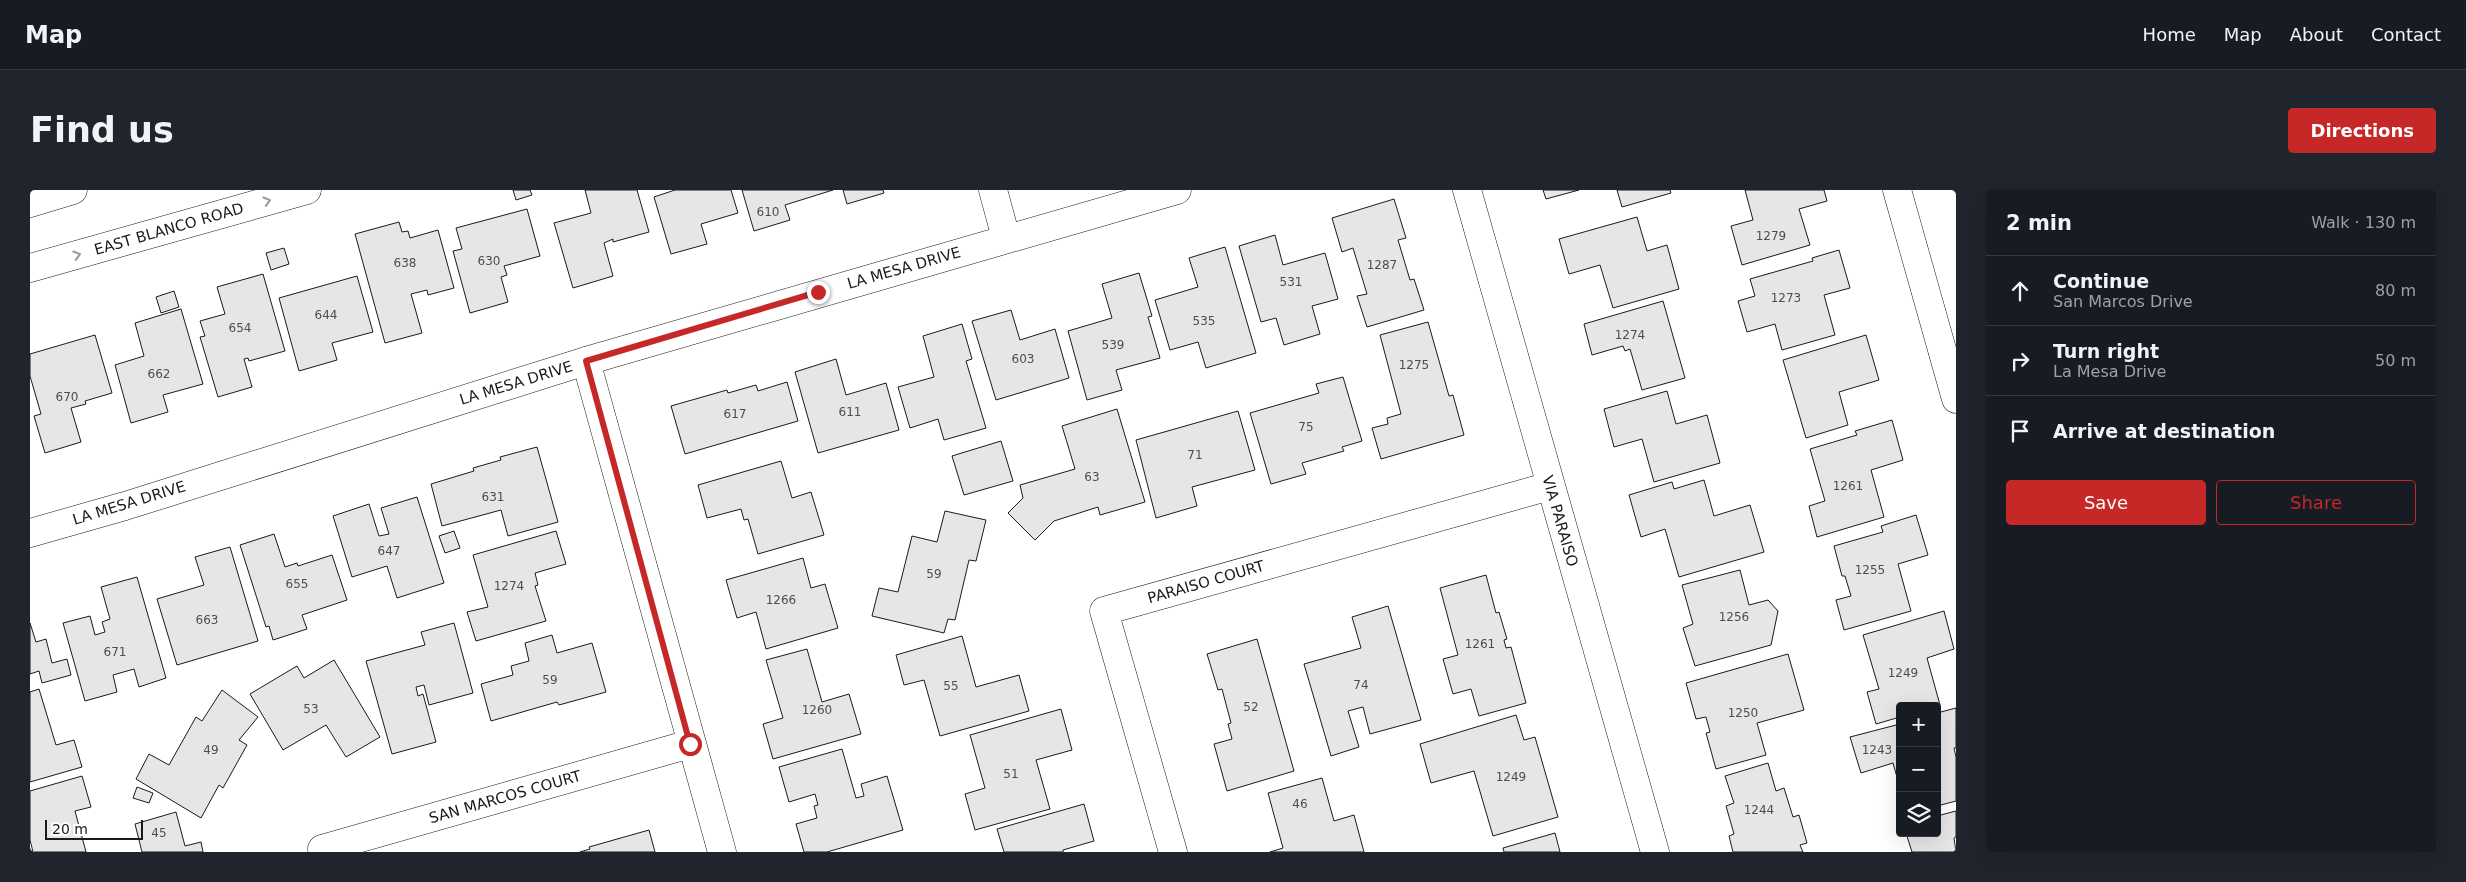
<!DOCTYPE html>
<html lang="en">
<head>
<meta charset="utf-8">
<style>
  :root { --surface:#171b24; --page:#20242c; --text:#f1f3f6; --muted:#9ea1a6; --line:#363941; --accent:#c62828 }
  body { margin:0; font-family:"DejaVu Sans",sans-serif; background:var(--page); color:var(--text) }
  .controls { position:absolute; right:15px; bottom:15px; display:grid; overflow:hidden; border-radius:5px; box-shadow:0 5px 20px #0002 }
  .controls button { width:45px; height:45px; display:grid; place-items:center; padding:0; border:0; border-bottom:1px solid var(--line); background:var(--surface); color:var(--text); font:25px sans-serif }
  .scale { position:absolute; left:15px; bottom:12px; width:98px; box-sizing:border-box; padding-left:5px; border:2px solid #1a1a1a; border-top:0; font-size:14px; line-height:18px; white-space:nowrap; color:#1a1a1a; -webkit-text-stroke:4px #fff; paint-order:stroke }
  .stop { position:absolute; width:15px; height:15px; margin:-11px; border:4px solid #c62828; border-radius:50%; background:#fff }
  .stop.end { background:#c62828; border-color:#fff; box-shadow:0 1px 5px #0008 }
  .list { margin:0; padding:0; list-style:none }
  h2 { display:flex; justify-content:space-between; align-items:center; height:65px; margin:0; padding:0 20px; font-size:21px }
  h2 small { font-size:16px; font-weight:400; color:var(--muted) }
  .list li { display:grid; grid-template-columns:32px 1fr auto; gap:15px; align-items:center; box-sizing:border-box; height:70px; padding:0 20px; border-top:1px solid var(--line) }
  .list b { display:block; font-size:19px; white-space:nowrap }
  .list p { margin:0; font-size:16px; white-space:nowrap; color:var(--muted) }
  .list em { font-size:16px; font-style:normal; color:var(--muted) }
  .actions { display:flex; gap:10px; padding:15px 20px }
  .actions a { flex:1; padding:11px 0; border:1px solid var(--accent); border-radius:5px; text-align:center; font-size:18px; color:var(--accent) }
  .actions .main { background:var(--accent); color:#fff }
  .icon { flex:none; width:28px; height:28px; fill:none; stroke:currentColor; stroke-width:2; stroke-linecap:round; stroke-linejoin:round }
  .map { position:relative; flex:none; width:1926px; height:662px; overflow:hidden; border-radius:5px }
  header { display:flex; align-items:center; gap:30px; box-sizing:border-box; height:70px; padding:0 25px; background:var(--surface); border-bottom:1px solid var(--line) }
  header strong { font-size:24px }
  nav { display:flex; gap:28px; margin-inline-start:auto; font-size:18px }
  .intro { display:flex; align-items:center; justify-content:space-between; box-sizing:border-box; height:120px; padding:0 30px }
  h1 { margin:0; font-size:35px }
  .button { padding:12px 22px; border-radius:5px; background:var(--accent); color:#fff; font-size:18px; font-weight:700 }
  main { display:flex; gap:30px; padding:0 30px }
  aside { flex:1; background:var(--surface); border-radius:5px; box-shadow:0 5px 20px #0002 }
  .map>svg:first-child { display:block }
  .building { fill:#e6e6e6; stroke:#1a1a1a }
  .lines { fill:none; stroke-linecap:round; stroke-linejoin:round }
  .minor-casing { stroke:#1a1a1a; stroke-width:29 }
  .tertiary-casing { stroke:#1a1a1a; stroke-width:29 }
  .trunk-casing { stroke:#1a1a1a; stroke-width:29 }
  .minor { stroke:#fff; stroke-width:28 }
  .tertiary { stroke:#fff; stroke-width:28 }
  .trunk { stroke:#fff; stroke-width:28 }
  .oneway { stroke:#989898 }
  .route { stroke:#c62828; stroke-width:6 }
  .labels { text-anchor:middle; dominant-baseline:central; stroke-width:4; stroke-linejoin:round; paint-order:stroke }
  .number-label { font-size:12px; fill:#4d4d4d }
  .street-label { font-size:15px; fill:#1a1a1a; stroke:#fff }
</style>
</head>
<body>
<header>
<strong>Map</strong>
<nav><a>Home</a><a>Map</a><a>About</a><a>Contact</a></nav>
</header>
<div class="intro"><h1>Find us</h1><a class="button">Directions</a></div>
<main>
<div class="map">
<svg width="1926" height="662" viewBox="0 0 1926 662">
  <rect width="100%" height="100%" fill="#fff"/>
  <!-- building -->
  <path class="building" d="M483,0h17l2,5 -16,5z
    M555,0h52l12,42 -36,10v-3l-9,4 9,33 -40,12 -19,-65 37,-10z
    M645,0h56l7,23 -37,11 6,20 -36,10 -17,-57z
    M712,0h91l-48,15 5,15 -36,11z
    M813,0h40l1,3 -37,11z
    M1513,0h36l-33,9z
    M1587,0h53l1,3 -49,14z
    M1715,0h79l3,11 -28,8 11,36 -68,20 -11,-39 22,-6z
    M1364,9l12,39 -8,2 12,40 4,-1 10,31 -57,17 -10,-31 10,-2 -14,-46 -11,4 -10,-34z
    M497,19l13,47 -36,10 3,9 -6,2 7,25 -38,11 -17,-62 9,-2 -6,-21z
    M1607,27l10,34 20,-6 12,44 -66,19 -13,-43 -31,9 -10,-35z
    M369,32l3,10 6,-1 2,7 28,-8 16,58 -26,7 -1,-5 -16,4 11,39 -37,10 -30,-109z
    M1245,45l8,30 42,-12 13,46 -26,7 8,28 -36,11 -8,-27 -15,4 -22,-76z
    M1195,57l31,106 -50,15 -8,-26 -28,8 -15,-50 43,-13 -9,-29z
    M254,58l5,16 -18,6 -5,-17z
    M1809,60l11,38 -26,7 11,40 -53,15 -7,-26 -28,8 -9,-31 17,-5 -5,-17 63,-18 -1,-3z
    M1109,83l13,43 -4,1 12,41 -44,12 6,20 -35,10 -19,-69 44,-13 -10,-34z
    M233,84l22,77 -36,10 -1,-3 -4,1 8,28 -34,10 -18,-60 5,-1 -5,-15 25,-7 -8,-27z
    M327,86l16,56 -41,11 5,17 -38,11 -20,-73z
    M144,101l5,16 -18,6 -5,-16z
    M1633,111l22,77 -43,12 -12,-41 -5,2 -2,-5 -31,9 -8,-31z
    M151,119l22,75 -40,11 5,17 -37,11 -16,-58 29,-9 -9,-33z
    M981,120l9,30 35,-11 14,49 -73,22 -24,-79z
    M1398,132l21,74 4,-1 11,40 -83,24 -9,-31 16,-4 -1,-6 14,-4 -21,-79z
    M932,134l10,35 -6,2 20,67 -42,12 -6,-21 -28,9 -12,-41 36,-10 -11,-41z
    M65,145l17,58 -27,8 1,3 -15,4 10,34 -36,11 -11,-37 7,-2 -11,-38v-22z
    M1836,145l13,45 -40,12 9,33 -42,13 -23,-78z
    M806,169l10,36 40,-12 13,47 -81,23 -23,-81z
    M1313,187l19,64 -20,6 2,4 -42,12 4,11 -35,10 -21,-71 69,-20 -3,-9z
    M757,192l11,39 -113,33 -14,-48 56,-16 1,3 28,-8 2,6z
    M1637,201l9,33 31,-9 13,48 -66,19 -12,-43 -28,8 -10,-38z
    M1087,219l28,93 -45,13 -2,-8 -44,14 -19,19 -27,-27 15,-15 -3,-13 55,-16 -13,-43z
    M1208,221l17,59 -63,17 5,19 -41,12 -20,-78z
    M1862,230l11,40 -32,10 13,47 -67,20 -8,-31 16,-5 -15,-52 47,-14 -2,-4z
    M971,251l12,40 -49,14 -12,-39z
    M507,257l21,75 -50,14 -7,-26 -59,16 -11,-42 43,-13 -1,-3 28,-8 -1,-3z
    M751,271l11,37 19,-6 13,43 -66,19 -10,-35 -4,1 -3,-11 -34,9 -9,-33z
    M1674,290l10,36 36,-11 14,47 -85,25 -14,-48 -24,8 -12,-42 43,-13 2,7z
    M387,307l27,86 -47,15 -10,-32 -35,11 -19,-61 36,-12 10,32 10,-2 -8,-26z
    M915,321l41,9 -10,41 -7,-1 -14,60 -7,-1 -4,14 -72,-17 7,-28 19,4 14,-56 25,6z
    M1886,325l12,40 -30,9 13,47 -67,19 -8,-30 15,-4 -6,-20h-3l-8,-30 49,-14 -2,-6z
    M424,341l6,17 -15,5 -6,-17z
    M526,341l10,33 -31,9 3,12 -3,1 11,35 -70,20 -9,-29 21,-5 -15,-52z
    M244,344l11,33 12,-4 1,3 34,-11 15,45 -45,15 5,14 -34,11 -4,-14 -3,1 -26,-82z
    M200,357l28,94 -81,24 -20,-66 47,-14 -9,-28z
    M773,368l8,30 14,-4 13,44 -72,21 -10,-37 -19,6 -11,-38z
    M1710,380l9,35 19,-5 10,11 -7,34 -76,21 -12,-38 10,-4 -11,-39z
    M1456,385l10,38 3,-1 8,27 -3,1 2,8 5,-1 15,56 -47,13 -8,-27 -18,5 -10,-35 15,-4 -18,-67z
    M107,387l29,101 -27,9 -5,-18 -21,6 4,17 -32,9 -22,-78 27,-7 5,19 10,-3 -3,-10 8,-3 -9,-32z
    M1358,416l33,114 -51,14 -7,-27 -15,4 11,36 -28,9 -27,-92 57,-16 -9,-31z
    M1914,421l10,38 -27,9 13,47 -40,1v11l-24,7 -9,-32 12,-3 -16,-54z
    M0,433l6,19 10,-3 6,24 15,-4 4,16 -29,8 -3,-12 -9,3z
    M424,433l19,70 -44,12 -5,-20 -8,2 2,9 5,-2 13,48 -44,12 -26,-93 59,-16 -4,-13z
    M522,445l5,18 35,-10 14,49 -47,13 -2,-3 -66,19 -10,-37 32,-9 -2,-9 18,-5 -4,-18z
    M932,446l14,51 43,-12 10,36 -89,25 -16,-56 -20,5 -8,-30z
    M1227,449l37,132 -67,20 -13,-47 18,-5 -4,-15 3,-1 -9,-34 -4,1 -11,-36z
    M777,459l15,53 27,-8 12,40 -88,25 -10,-35 20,-6 -17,-58z
    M1758,464l16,56 -47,13 9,32 -50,14 -10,-36 4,-1 -4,-15 -10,2 -10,-36z
    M304,470l46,77 -34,20 -20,-32 -43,25 -33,-56 47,-28 7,12z
    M9,499l17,56 18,-5 8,27 -52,15v-90z
    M192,500l36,27 -19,23 8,5 -24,43 -4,-3 -18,33 -65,-39 13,-25 20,11 27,-48 6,4z
    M1926,518v40h-2l2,9v44l-19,5v-93z
    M1031,519l11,41 -36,10 14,49 -75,21 -10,-36 20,-6 -15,-53z
    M1486,525l8,25 11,-3 23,80 -65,19 -19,-65 -43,12 -11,-39z
    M1870,534v64l-7,-25 -32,10 -11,-36z
    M812,559l14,49 8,-2 -3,-12 26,-8 16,54 -76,22h-23l-8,-28 21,-6 -3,-12 4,-1 -3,-11 -26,8 -10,-35z
    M1738,573l8,28 8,-3 9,29 6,-2 8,28 -7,2 3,7h-70l-4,-16 5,-2 -8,-28 8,-3 -9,-27z
    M52,586l9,31 -16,4 11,41h-53l-3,-12v-49z
    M1292,588l12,43 20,-6 10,37h-94l13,-4 -15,-55z
    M107,597l16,6 -4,10 -16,-5z
    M1054,614l10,37 -31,9v2h-59l-7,-23z
    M1926,621v26l-2,1 2,14h-44l-6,-19h31v-17z
    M146,622l9,34 16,-4 2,10h-61l-7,-28z
    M619,640l6,22h-75l10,-3 -1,-2z
    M1525,643l5,19h-56l-1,-4z"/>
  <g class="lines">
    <!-- minor casing -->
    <g class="minor-casing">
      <path id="minor" d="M963,0l13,48
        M1437,0l188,662
        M1867,0l59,209
        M556,171l136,491
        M293,662l-1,-3 368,-105
        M1143,662l-69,-241 446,-125"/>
    </g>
    <!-- tertiary casing -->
    <g class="tertiary-casing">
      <path id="tertiary" d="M0,343l95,-27 461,-145 591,-171"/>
    </g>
    <!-- trunk casing -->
    <g class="trunk-casing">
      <path id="trunk" d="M0,13l43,-13
        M0,78l277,-78"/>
    </g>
    <!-- minor -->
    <use href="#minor" class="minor"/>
    <!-- tertiary -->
    <use href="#tertiary" class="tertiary"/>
    <!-- trunk -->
    <use href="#trunk" class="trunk"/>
  </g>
  <!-- one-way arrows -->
  <defs><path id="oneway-chevron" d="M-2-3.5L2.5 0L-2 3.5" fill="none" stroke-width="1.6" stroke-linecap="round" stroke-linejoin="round" transform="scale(1.25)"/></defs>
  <g class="oneway">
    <use href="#oneway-chevron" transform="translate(237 11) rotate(-16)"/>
    <use href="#oneway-chevron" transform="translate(47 65) rotate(-16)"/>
  </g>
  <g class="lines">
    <!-- route -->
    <path class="route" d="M660,554l-104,-383 232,-69"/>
  </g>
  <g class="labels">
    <!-- number labels -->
    <g class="number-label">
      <text x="738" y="22">610</text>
      <text x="1741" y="46">1279</text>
      <text x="459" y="71">630</text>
      <text x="375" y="73">638</text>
      <text x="1352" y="75">1287</text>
      <text x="1261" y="92">531</text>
      <text x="1756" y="108">1273</text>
      <text x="296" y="125">644</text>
      <text x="1174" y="131">535</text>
      <text x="210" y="138">654</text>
      <text x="1600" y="145">1274</text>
      <text x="1083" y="155">539</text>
      <text x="993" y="169">603</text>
      <text x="1384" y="175">1275</text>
      <text x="129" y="184">662</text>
      <text x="37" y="207">670</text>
      <text x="820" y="222">611</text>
      <text x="705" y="224">617</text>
      <text x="1276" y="237">75</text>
      <text x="1165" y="265">71</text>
      <text x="1062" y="287">63</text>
      <text x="1818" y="296">1261</text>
      <text x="463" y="307">631</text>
      <text x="359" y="361">647</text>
      <text x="1840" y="380">1255</text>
      <text x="904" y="384">59</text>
      <text x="267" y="394">655</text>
      <text x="479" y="396">1274</text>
      <text x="751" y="410">1266</text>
      <text x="1704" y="427">1256</text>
      <text x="177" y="430">663</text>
      <text x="1450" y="454">1261</text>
      <text x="85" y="462">671</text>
      <text x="1873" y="483">1249</text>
      <text x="520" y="490">59</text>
      <text x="1331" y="495">74</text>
      <text x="921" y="496">55</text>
      <text x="1221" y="517">52</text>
      <text x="281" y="519">53</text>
      <text x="787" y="520">1260</text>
      <text x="1713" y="523">1250</text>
      <text x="181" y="560">49</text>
      <text x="1847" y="560">1243</text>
      <text x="981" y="584">51</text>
      <text x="1481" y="587">1249</text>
      <text x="1270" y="614">46</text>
      <text x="1729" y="620">1244</text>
      <text x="129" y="643">45</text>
    </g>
    <!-- street labels -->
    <g class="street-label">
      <text transform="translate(139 39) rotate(-16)">EAST BLANCO ROAD</text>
      <text transform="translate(874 78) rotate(-16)">LA MESA DRIVE</text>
      <text transform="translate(486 193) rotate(-17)">LA MESA DRIVE</text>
      <text transform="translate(99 313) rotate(-17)">LA MESA DRIVE</text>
      <text transform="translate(1530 331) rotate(74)">VIA PARAISO</text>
      <text transform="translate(1176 392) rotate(-16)">PARAISO COURT</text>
      <text transform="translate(475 607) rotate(-16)">SAN MARCOS COURT</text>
    </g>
  </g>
</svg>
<div class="controls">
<button>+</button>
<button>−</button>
<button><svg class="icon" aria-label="layers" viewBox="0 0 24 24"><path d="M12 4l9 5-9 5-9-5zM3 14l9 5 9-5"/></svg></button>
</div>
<div class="scale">20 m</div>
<div class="stop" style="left:660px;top:554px"></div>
<div class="stop end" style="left:788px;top:102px"></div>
</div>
<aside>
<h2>2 min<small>Walk · 130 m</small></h2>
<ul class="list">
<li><svg class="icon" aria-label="ahead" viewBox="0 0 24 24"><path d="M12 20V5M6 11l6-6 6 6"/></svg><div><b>Continue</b><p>San Marcos Drive</p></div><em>80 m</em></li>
<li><svg class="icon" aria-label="right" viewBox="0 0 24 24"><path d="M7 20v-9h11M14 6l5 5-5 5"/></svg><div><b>Turn right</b><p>La Mesa Drive</p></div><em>50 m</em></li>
<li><svg class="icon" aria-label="arrive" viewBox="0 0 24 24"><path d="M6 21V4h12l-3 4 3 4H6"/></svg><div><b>Arrive at destination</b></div></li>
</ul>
<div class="actions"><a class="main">Save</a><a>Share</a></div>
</aside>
</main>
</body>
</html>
